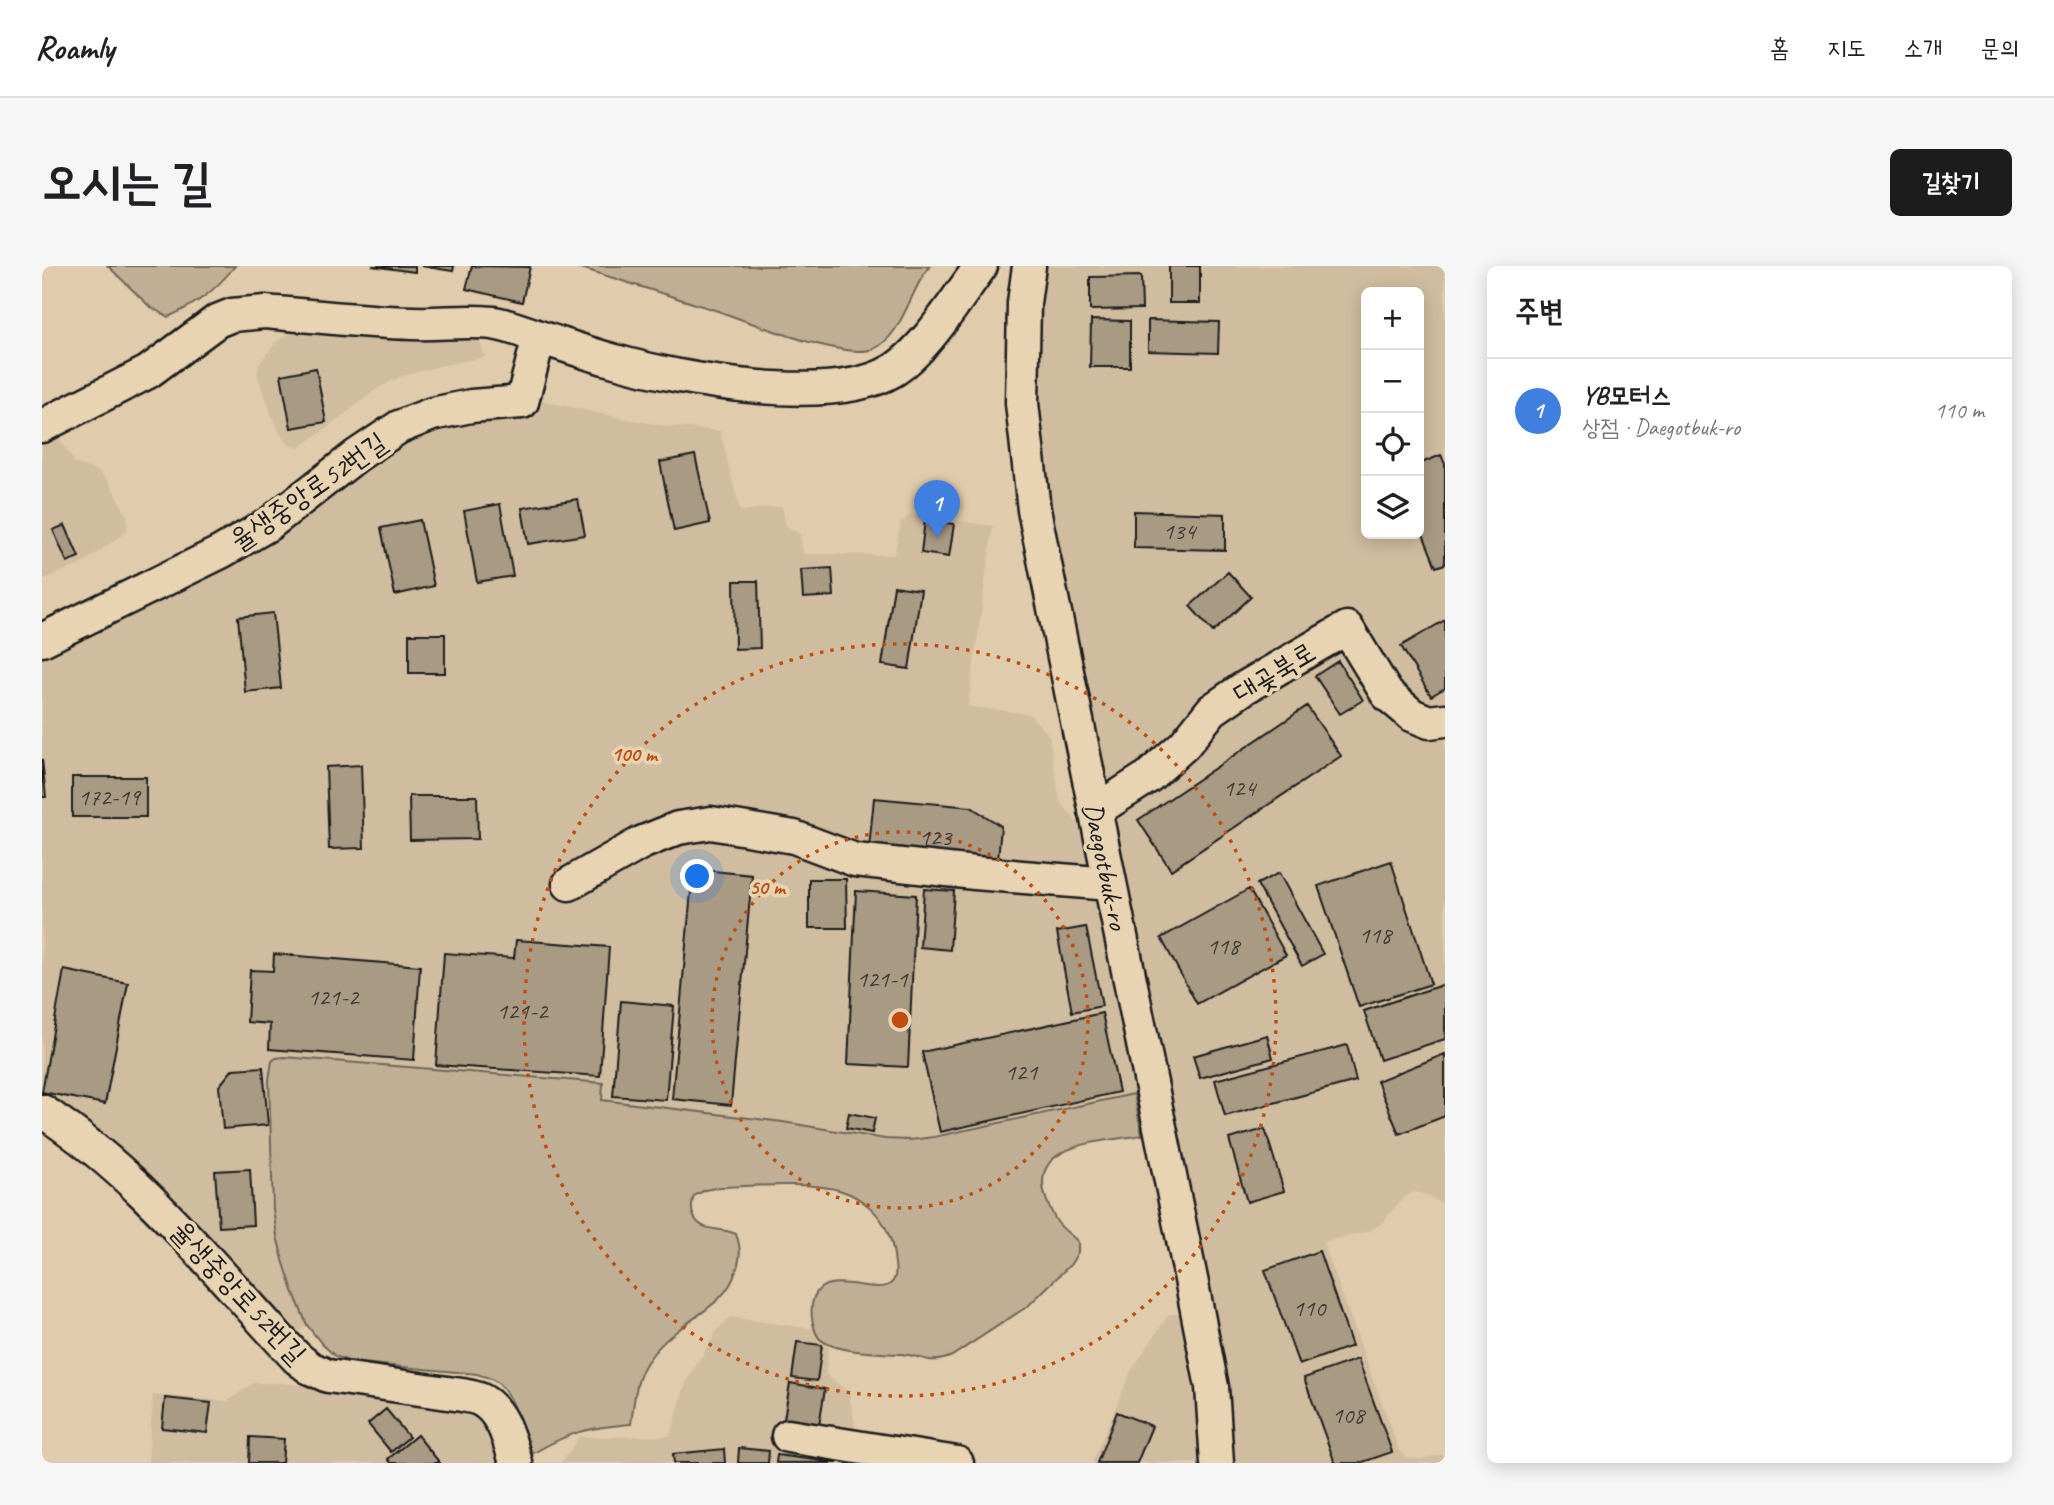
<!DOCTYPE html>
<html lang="ko">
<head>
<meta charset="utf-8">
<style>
  :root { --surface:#fff; --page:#f6f6f6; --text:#202124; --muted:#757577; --line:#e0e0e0; --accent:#1c1c1c }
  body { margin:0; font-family:Caveat,"Poor Story",sans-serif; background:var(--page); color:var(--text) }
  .controls { position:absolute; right:21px; top:21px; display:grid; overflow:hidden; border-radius:10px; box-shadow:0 4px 18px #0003 }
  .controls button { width:63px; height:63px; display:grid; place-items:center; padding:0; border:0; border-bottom:2px solid var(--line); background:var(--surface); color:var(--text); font:35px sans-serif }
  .you { position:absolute; left:656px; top:611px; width:24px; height:24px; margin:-18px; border:5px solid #fff; border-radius:50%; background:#1a73e8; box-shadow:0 0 0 10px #1a73e833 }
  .badge { display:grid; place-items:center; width:46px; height:46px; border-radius:50%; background:var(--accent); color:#fff; font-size:23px; font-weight:700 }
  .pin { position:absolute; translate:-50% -58px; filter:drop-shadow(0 2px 4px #0008) }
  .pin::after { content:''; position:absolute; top:37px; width:24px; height:21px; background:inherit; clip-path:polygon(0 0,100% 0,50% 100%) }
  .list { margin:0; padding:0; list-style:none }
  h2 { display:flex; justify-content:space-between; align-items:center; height:91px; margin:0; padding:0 28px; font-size:30px }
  h2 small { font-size:23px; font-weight:400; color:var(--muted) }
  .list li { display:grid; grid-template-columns:46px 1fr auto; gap:21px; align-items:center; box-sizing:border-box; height:105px; padding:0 28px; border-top:2px solid var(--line) }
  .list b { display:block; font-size:26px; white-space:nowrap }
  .list p { margin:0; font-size:23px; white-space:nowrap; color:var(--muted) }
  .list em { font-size:23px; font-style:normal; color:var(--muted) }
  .icon { flex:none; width:38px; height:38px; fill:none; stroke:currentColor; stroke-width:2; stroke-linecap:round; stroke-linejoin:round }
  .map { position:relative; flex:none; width:1403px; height:1197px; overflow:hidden; border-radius:10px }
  header { display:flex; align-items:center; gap:42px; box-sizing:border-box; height:98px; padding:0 35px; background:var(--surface); border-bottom:2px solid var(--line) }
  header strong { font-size:33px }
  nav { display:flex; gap:38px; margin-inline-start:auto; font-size:24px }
  .intro { display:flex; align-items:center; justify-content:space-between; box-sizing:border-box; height:168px; padding:0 42px }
  h1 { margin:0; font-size:49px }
  .button { padding:18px 32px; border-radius:10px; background:var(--accent); color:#fff; font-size:24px; font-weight:700 }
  main { display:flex; gap:42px; padding:0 42px }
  aside { flex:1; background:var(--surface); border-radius:10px; box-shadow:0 4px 18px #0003 }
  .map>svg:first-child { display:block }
  .built { fill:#d0bda0; fill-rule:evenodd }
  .green { fill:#c0af95; stroke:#6e6658; stroke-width:2 }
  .building { fill:#a99a84; stroke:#1c1c1c; stroke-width:2 }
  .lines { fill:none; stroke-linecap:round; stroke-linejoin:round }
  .minor-casing { stroke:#1c1c1c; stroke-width:37 }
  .minor { stroke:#e8d3b2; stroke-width:32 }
  .ring { fill:none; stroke:#bf4d0f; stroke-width:3.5; stroke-dasharray:3.5 7 }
  .labels { text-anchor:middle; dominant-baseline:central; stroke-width:7; stroke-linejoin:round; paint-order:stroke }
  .number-label { font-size:24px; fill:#3f3c36 }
  .street-label { font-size:28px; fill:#1c1c1c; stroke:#e8d3b2 }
  .centre { fill:#bf4d0f; stroke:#e8d3b2; stroke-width:3.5 }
  .ring-label { font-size:21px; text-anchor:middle; font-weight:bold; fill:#bf4d0f; stroke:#e8d3b2; stroke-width:7; stroke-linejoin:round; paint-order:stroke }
</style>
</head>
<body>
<header>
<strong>Roamly</strong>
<nav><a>홈</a><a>지도</a><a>소개</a><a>문의</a></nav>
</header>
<div class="intro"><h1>오시는 길</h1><a class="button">길찾기</a></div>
<main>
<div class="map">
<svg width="1403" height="1197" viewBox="0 0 1403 1197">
  <rect width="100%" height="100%" fill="#e0ccac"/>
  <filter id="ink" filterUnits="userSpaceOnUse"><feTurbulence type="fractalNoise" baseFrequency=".0143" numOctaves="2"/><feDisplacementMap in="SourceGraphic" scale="14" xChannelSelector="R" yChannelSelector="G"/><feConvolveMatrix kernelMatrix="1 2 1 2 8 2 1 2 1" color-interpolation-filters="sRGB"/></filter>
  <g filter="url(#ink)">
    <!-- built -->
    <path class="built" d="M1003,0h400v939l-21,-11 -10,-2 -10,5 -22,26 -12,8 -47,11 76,208 9,8 12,1 25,-5v9h-215l-176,-918 -15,-100 -3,-56 3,-66zM1324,26h53v242h-53z
      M253,66l63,3 119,-2 8,24 -45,9 -40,11 -23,12 -50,39 -29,20 -7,-2 -7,-6 -9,-16 -18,-49 2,-11 17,-22 10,-7z
      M489,132l85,19 51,9 53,5 20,80 42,-5 4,20 14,8 3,20 91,1 7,-33 9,-8 83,12 -25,180 61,8 20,21 11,66 22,27 27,127 25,139 -200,43 -24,3 -25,-1 -102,-17 -181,-22v-17l-326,-25 -4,3 -2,7 -1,12 4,129 4,27 6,24 10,31 14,34 -15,12 -250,-237v-453l352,-208z
      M15,169l18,28 24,9 10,10 18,34v15l-45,33 -40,16v-134z
      M1127,1048h11l9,38 12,111h-109l39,-92z
      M688,1051l84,12 5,8 10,7 -3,30 23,19 9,47 63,23h-360l18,-26 91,-1 16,-54 32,-53z
      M211,1117h29l153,18 49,14 21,48h-357l5,-68 75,6z"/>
    <!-- green -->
    <path class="green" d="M66,0h127c-20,25 -38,38 -67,51l-19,-11z
      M533,0h355c-20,22 -27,71 -57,83 -29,11 -123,-27 -155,-38 -47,-15 -95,-30 -143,-45z
      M242,791l319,26 -1,17 181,22 102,17 25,1 24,-3 200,-43 8,41c-40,7 -120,7 -94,69 3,6 6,14 10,19 5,7 14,12 20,19v10l-7,12 -43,42 -76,50c-24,10 -27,0 -51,-2 -20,-1 -67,-1 -82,-16 -3,-4 -5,-10 -6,-15 -2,-8 -2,-18 1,-26 15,-37 89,18 81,-33 -1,-11 -3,-22 -7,-31 -7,-19 -27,-36 -46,-42 -30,-10 -88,-5 -121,-4l-16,3 -11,6c-4,10 -3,24 9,30 7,4 22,3 33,8 5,14 5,23 0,37 -9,30 -36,41 -59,60 -11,8 -22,19 -30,31 -12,18 -13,41 -16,62 -44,4 -60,7 -99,30 -8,-21 -15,-50 -30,-67 -7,-8 -16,-10 -25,-13l-126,-12 -16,-6 -13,-12 -15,-19 -14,-34 -10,-31 -6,-24 -4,-27 -4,-129 3,-19 4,-3z"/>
    <!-- building -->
    <path class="building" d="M330,0h43v6z
      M379,0h33l-1,5z
      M430,0l58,1 -8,35 -56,-13z
      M1127,0h31v37h-31z
      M1099,10l1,33 -52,1v-33z
      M1049,54l39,1v46h-40z
      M1106,54l71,2 -1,31 -70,-2z
      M274,102l10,54 -35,6 -10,-53z
      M653,189l15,68 -36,8 -14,-69z
      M1399,189l4,9v100l-9,3 -17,-43v-60z
      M536,233l7,36 -57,9 -6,-36z
      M458,238l13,72 -36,6 -13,-71z
      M1092,245l91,3v36l-91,-2z
      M378,254l14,66 -39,9 -14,-67z
      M883,254l29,4 -5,33 -28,-4z
      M23,259l14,32 -12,5 -14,-32z
      M790,302l2,28 -31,2 -2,-28z
      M1186,306l23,25 -38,35 -23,-26z
      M692,315h24l2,67 -25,1z
      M852,320l27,4 -12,79 -27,-4z
      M231,347l8,75 -36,4 -7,-75z
      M1403,354v68l-14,8 -30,-50z
      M367,368h36v39h-36z
      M1296,395l25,39 -23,14 -25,-38z
      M1265,440l34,50 -170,114 -33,-50z
      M0,493l4,38h-4z
      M319,499l3,83 -35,1 -3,-82z
      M30,511h74v40h-74z
      M367,530h68l1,43 -68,1z
      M832,532l97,9 30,19 -3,34 -129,-12z
      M1349,595l40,123 -72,23 -41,-121z
      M651,603l59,6 -21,230 -59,-6z
      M1237,607l44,81 -21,12 -45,-82z
      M767,613h37l1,49h-38z
      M882,623l30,2 -4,59 -30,-3z
      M1207,623l37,66 -89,49 -36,-66z
      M814,625l60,4 -8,172 -60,-3z
      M1044,661l16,79 -30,6 -15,-80z
      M474,674l93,7 -9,129 -164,-11 8,-112 70,5z
      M232,688l146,12 -6,94 -145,-11 1,-25 -23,-2 3,-52 23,1z
      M22,704l64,13 -23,121 -63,-12z
      M1403,718v55l-65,21 -16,-49z
      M579,735l53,5 -8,94 -53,-4z
      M1060,747l17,79 -179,40 -18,-80z
      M1225,769l6,23 -73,20 -7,-22z
      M1305,779l9,36 -131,35 -10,-36z
      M1403,788v62l-46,18 -22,-53z
      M221,801l5,58 -45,4 -4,-43 14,-17z
      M807,847l26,5 -3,15 -26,-5z
      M1223,863l19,62 -37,11 -18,-63z
      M208,903l3,56 -34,2 -4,-56z
      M1277,985l33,95 -53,19 -34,-95z
      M755,1076l25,3 -5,36 -25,-3z
      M1316,1093l34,93 -32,11h-25l-31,-85z
      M748,1117l35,6 -6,36 -35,-6z
      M123,1132l46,5 -4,30 -45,-5z
      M344,1143l23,28 -18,15 -23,-28z
      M1075,1146l35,14 -15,37h-40z
      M375,1169l23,28h-49l-3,-4z
      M208,1171l34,2 -2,24h-33z
      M697,1182l30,3 -1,12h-30z
      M682,1183l1,14h-51l-1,-9z
      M735,1189l61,8h-62z"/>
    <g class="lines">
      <!-- minor casing -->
      <g class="minor-casing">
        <path id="minor" d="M987,0l-5,37 -2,100 12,107 157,769 21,108 5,76
          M0,160l106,-54 69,-51 15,-6 33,-3c49,4 99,10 148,11 27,1 54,-3 80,0 16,2 31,9 46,14 25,8 50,17 76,24 66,19 216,46 277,10 33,-20 65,-73 89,-105
          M0,374l179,-88 48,-28 87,-68 43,-29 33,-13 39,-8 51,-4 17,-65
          M1053,545l53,-34 36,-32 28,-35 32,-22 103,-60 40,66 25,21 17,7 16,-2
          M527,618l72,-41 37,-15 33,-5 83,14 61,23 120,13 135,11
          M0,845c100,65 173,160 255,247l13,10 18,8 134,19c5,1 12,2 17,4 23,10 31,43 37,64
          M746,1170l169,27"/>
      </g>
      <!-- minor -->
      <use href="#minor" class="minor"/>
    </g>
  </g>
  <!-- distance rings -->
  <g class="ring">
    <circle cx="858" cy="754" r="188"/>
    <circle cx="858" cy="754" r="376"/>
  </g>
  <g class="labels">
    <!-- number labels -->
    <g class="number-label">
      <text x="1137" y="265">134</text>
      <text x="1197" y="522">124</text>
      <text x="67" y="531">172-19</text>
      <text x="893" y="571">123</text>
      <text x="1333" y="669">118</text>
      <text x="1181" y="680">118</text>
      <text x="840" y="713">121-1</text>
      <text x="291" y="731">121-2</text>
      <text x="480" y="745">121-2</text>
      <text x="979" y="806">121</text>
      <text x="1267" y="1042">110</text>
      <text x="1306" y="1149">108</text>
    </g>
    <!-- street labels -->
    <g class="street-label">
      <text transform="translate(266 225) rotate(-35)">율생중앙로52번길</text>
      <text transform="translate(1232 406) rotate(-31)">대곶북로</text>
      <text transform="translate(1064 600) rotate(78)">Daegotbuk-ro</text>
      <text transform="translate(197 1026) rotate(47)">율생중앙로52번길</text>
    </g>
  </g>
  <circle cx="858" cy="754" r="10" class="centre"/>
  <g class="ring-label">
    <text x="592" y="495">100 m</text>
    <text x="725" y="628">50 m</text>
  </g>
</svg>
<div class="controls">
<button>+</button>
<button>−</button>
<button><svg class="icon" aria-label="locate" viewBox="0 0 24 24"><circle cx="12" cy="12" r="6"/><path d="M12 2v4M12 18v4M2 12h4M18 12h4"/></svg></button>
<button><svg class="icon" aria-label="layers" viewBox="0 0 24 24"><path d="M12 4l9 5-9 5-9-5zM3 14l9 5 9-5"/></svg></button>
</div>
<div class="you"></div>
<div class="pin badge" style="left:895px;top:272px;background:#3f7fe0">1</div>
</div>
<aside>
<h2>주변<small></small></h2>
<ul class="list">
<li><span class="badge" style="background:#3f7fe0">1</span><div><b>YB모터스</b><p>상점 · Daegotbuk-ro</p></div><em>110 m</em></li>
</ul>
</aside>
</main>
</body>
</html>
